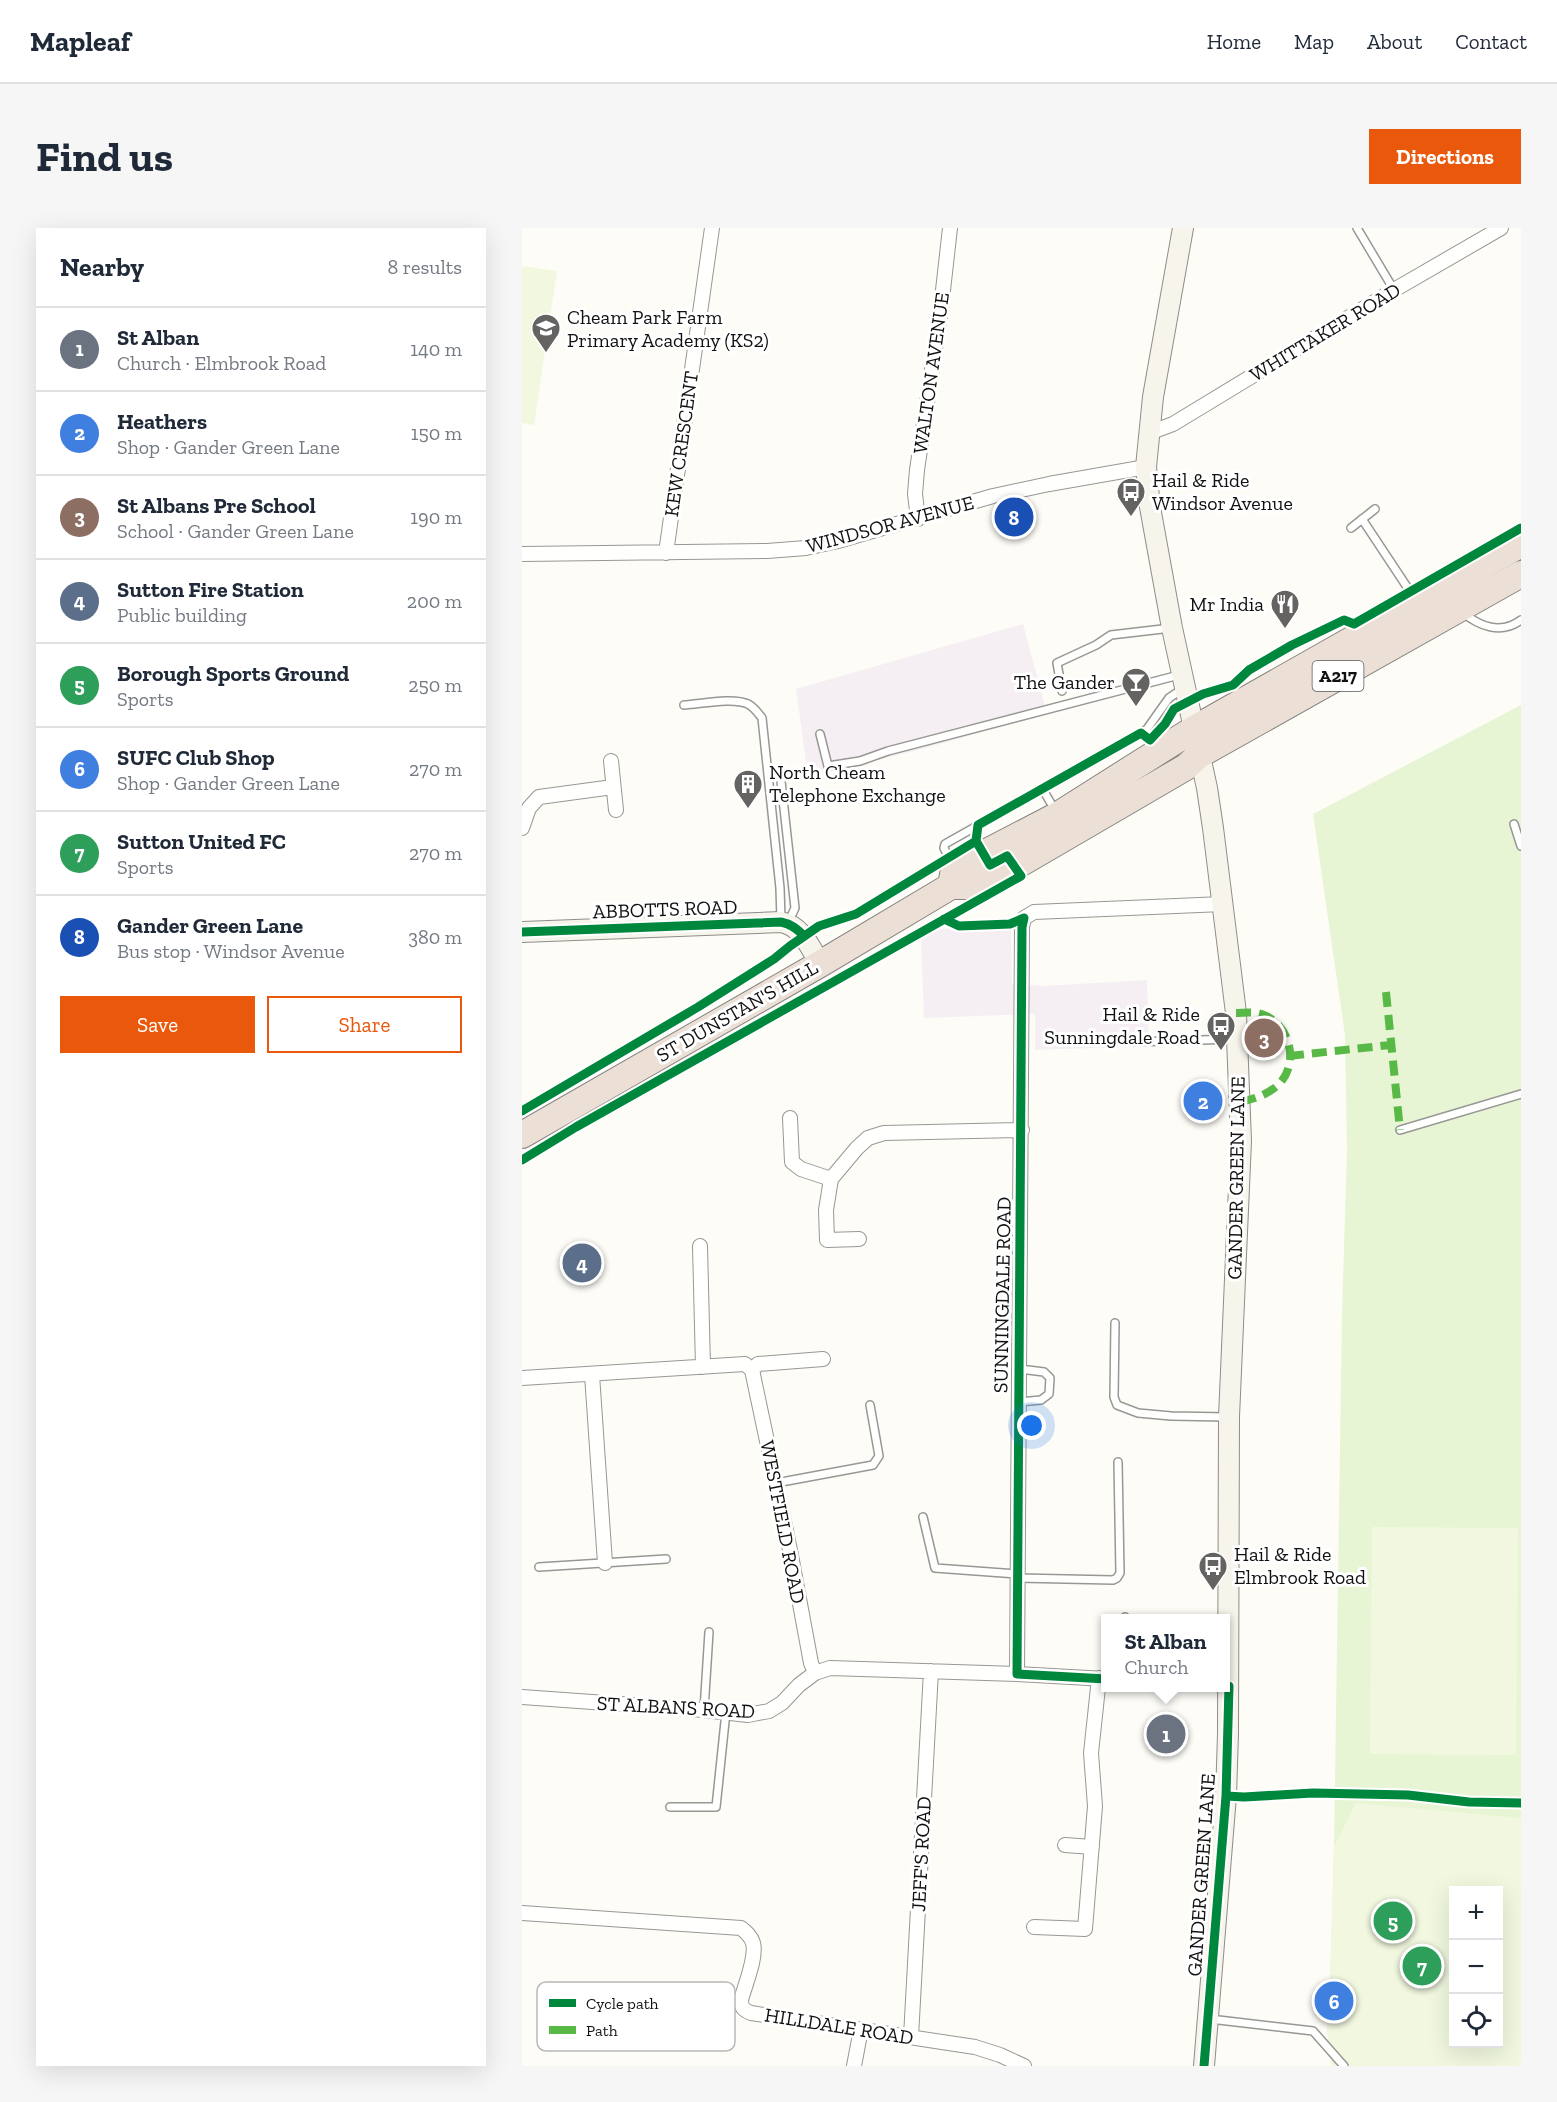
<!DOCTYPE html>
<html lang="en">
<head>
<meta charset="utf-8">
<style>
  :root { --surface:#fff; --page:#f6f6f7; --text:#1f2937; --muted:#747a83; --line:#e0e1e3; --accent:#ea580c }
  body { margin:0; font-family:"Zilla Slab",serif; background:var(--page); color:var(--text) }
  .controls { position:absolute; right:18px; bottom:18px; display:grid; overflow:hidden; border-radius:0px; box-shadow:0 6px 24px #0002 }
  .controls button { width:54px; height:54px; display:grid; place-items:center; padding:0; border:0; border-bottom:2px solid var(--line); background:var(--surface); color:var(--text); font:30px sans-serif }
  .you { position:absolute; left:510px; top:1198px; width:21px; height:21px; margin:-15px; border:4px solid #fff; border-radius:50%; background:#1a73e8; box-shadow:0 0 0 9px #1a73e833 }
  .badge { display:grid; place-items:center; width:39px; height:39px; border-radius:50%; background:var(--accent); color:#fff; font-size:20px; font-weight:700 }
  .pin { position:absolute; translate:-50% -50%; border:3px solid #fff; box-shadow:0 2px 6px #0006 }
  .popup { position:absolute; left:579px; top:1386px; width:129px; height:78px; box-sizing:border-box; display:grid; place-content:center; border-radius:0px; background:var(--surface); filter:drop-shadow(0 2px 4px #0005); font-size:20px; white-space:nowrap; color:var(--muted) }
  .popup b { font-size:22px; color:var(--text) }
  .popup::after { content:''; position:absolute; left:50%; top:100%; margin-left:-12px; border:12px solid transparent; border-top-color:var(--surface) }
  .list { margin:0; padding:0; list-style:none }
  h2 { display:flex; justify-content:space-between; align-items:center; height:78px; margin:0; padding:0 24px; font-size:26px }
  h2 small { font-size:20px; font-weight:400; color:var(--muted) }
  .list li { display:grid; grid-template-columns:39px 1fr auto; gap:18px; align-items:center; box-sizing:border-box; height:84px; padding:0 24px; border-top:2px solid var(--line) }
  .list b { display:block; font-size:22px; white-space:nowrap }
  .list p { margin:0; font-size:20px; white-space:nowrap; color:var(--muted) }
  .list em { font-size:20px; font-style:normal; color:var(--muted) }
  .actions { display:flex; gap:12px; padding:18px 24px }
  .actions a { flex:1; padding:14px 0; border:2px solid var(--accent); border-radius:0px; text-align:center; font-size:21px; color:var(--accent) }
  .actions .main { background:var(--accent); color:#fff }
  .icon { flex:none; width:33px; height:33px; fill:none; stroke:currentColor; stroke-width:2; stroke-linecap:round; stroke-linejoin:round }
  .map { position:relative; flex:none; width:999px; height:1838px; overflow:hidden; border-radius:0px }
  header { display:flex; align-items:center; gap:36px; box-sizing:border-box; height:84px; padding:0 30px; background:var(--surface); border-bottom:2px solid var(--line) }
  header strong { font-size:28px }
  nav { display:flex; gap:33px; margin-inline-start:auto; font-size:21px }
  .intro { display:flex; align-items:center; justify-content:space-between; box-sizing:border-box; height:144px; padding:0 36px }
  h1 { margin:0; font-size:42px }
  .button { padding:15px 27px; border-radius:0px; background:var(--accent); color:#fff; font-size:21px; font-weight:700 }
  main { display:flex; gap:36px; padding:0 36px }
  aside { flex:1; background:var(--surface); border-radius:0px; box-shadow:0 6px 24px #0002 }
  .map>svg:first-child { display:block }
  .industrial { fill:#f5eff3 }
  .green { fill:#e7f5d4; fill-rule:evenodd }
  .pitch { fill:#f1f8df; fill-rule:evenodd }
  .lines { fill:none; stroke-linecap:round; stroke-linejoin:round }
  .lane-casing { stroke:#979795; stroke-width:10 }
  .street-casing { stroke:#979795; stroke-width:16 }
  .secondary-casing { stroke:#8e8d8b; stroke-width:22 }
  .highway-casing { stroke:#858482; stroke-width:28 }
  .lane { stroke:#fffffe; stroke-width:7 }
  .street { stroke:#fffffe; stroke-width:14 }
  .secondary { stroke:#f6f4eb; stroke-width:20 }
  .highway { stroke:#ece0d6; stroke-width:26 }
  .quiet { stroke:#58b947; stroke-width:8; stroke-dasharray:15 8; stroke-linecap:butt }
  .cycleway-casing { stroke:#fff; stroke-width:13 }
  .cycleway { stroke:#00873e; stroke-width:9 }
  .labels { text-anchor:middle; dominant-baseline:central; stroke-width:6; stroke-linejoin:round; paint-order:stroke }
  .shield { fill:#fff; stroke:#585858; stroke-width:1.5 }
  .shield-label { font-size:18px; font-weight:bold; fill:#111 }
  .poi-label { font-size:20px; fill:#111; stroke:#fff; text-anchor:start }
  .street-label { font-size:20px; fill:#111; stroke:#fff }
  .key { fill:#fff; stroke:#b8b8b8; stroke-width:1.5 }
  .key-label { font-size:16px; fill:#111 }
</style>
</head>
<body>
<header>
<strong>Mapleaf</strong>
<nav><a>Home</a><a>Map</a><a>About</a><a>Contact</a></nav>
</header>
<div class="intro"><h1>Find us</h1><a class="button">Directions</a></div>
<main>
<aside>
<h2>Nearby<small>8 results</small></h2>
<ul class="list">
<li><span class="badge" style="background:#6b7280">1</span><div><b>St Alban</b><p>Church · Elmbrook Road</p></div><em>140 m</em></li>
<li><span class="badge" style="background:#3f7fe0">2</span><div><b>Heathers</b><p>Shop · Gander Green Lane</p></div><em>150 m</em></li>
<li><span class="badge" style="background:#8d6e63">3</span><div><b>St Albans Pre School</b><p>School · Gander Green Lane</p></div><em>190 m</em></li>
<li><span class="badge" style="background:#5c6f8a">4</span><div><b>Sutton Fire Station</b><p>Public building</p></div><em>200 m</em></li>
<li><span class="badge" style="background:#2e9e5b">5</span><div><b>Borough Sports Ground</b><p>Sports</p></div><em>250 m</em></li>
<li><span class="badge" style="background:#3f7fe0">6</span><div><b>SUFC Club Shop</b><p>Shop · Gander Green Lane</p></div><em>270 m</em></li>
<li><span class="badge" style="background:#2e9e5b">7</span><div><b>Sutton United FC</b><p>Sports</p></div><em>270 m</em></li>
<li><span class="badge" style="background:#1a4fb4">8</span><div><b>Gander Green Lane</b><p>Bus stop · Windsor Avenue</p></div><em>380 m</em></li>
</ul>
<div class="actions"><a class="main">Save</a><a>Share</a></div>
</aside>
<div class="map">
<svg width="999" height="1838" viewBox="0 0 999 1838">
  <rect width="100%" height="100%" fill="#fdfcf7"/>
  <!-- industrial -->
  <path class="industrial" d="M501,396l24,90 -125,35 -114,28 -12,-88z
    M489,698l1,58 32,2 103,-6 2,66 -114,4v-36l-111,4 -3,-77 18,-12z"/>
  <!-- green -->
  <path class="green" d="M999,477v1361h-190l-4,-37 3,-46 4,-136 8,-533 5,-164 -2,-115 -32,-221zM932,1662h44v154h-44z"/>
  <!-- pitch -->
  <path class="pitch" d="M0,38l35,5 -23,154 -12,-2z
    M850,1299l146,1 -2,227 -146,-1z
    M834,1575l165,15v248h-190l-4,-37 3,-46 4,-136zM932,1662h44v154h-44z"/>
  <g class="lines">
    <!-- lane casing -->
    <g class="lane-casing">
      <path id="lane" d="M835,0l37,62
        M840,291l53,80
        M829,300l24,-19
        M940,384c17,14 39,23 59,8
        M540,463l-5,-28 39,-18 15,-10 60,-7
        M162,477c17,-1 49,-8 64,-1 6,3 10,9 14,14l18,170 1,32
        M298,506l8,32 32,-5 28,-10 291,-76
        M258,544l15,136 -6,13
        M520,560l14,24
        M992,596l7,22
        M430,636l-8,-16 1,-4 196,-111 6,-4 22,-31 15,-10
        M611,814l102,-3
        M878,902l121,-36
        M593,1095l-1,74 3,8 21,8 33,3 56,1
        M497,1174l22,-2 8,-6 1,-16 -6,-6 -24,-3
        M254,1255l97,-18 6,-9 -9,-51
        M401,1289l12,51 82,6
        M17,1339l127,-8
        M496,1350l95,2 4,-2 3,-5 -2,-111
        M603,1390v-1
        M182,1482l5,-78
        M148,1579h46l10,-95
        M688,1791l103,12 31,35"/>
    </g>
    <!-- street casing -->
    <g class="street-casing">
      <path id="street" d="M627,202h8l16,-6 221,-134 107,-62
        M396,291l-3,-25 2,-24 24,-162 9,-80
        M144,325l46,-325
        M0,326l245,-3 39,-3 32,-7 155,-45 56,-12 97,-17
        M89,533l5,49
        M0,600l7,-20 10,-11 74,-10
        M268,890l2,44 9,7 30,10
        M337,1011l-32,1 -1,-30 5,-31 26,-31 11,-10 16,-5 138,-3
        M178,1018l3,121
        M230,1142l38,180 21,113 4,10
        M70,1147l13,188
        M0,1150l223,-14 7,6 6,-6 65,-5
        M495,1446l5,-747 2,-9 10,-6 189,-8
        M0,1469l182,13 44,5 21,-4 13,-8 17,-18 16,-12 15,-5 187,6 89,5
        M543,1617l27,2
        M0,1685l219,15c5,4 10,8 12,15 4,14 -8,42 -12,57 0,8 3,10 10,13l224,34 25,8 24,11
        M512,1699l51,2 10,-123 -4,-53 8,-75
        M389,1809l20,-366
        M332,1838l7,-37"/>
    </g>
    <!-- secondary casing -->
    <g class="secondary-casing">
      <path id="secondary" d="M661,0l-30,169 -7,70 4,40 22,121 35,160 6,40 23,185 5,128 -12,276 -1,317 -2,62 -22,270
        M0,704l259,-10c21,4 29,25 39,42"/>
    </g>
    <!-- highway casing -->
    <g class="highway-casing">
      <path id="highway" d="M429,658l3,-17 104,-54 136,-86 327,-185
        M0,907l298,-171 131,-78h18l54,-24 163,-95 13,-12 322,-181"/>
    </g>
    <!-- lane -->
    <use href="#lane" class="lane"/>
    <!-- street -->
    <use href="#street" class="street"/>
    <!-- secondary -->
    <use href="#secondary" class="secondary"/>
    <!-- highway -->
    <use href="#highway" class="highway"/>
    <!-- quiet -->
    <path class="quiet" d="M864,764l14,138
      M714,785c8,0 20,-2 28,2 25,10 35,45 17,67 -11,12 -26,17 -42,20
      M767,828l101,-11"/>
    <!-- cycleway casing -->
    <g class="cycleway-casing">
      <path id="cycleway" d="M502,690l-2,9 -5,747 89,5
        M422,691l15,7 51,-2 14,-6
        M0,704l259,-10c10,2 16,7 23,14
        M0,883l176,-104 76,-48 16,-13 29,-20 37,-12 120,-73
        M0,932l54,-33 445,-251 -14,-20 -17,9 -14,-24 2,-16 163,-92 9,7 15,-16 9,-15 29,-15 30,-9 16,-15 43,-25 52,-25 10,4 167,-96
        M704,1568l18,1 69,-4 95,2 61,7 52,1
        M682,1838l22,-270 3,-110h-3"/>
    </g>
    <!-- cycleway -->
    <use href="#cycleway" class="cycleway"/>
  </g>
  <!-- icons -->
  <defs>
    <g id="school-pin" transform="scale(1.5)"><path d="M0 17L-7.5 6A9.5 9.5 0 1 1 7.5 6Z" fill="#646362" stroke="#fff"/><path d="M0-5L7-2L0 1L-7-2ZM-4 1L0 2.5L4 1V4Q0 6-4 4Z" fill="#fff"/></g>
    <g id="bus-pin" transform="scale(1.5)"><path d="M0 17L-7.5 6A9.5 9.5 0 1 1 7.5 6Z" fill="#646362" stroke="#fff"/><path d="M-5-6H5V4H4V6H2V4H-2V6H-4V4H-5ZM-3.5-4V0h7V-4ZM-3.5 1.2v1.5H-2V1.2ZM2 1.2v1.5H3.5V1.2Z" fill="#fff"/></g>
    <g id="restaurant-pin" transform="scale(1.5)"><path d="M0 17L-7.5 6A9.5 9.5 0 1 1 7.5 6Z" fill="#646362" stroke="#fff"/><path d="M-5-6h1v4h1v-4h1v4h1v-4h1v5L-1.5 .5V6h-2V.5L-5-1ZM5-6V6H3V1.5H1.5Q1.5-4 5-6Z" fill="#fff"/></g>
    <g id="bar-pin" transform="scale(1.5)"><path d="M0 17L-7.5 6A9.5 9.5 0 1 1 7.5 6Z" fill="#646362" stroke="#fff"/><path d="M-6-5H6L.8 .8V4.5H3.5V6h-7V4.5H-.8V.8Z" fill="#fff"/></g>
    <g id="building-pin" transform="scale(1.5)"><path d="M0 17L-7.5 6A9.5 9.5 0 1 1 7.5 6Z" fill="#646362" stroke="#fff"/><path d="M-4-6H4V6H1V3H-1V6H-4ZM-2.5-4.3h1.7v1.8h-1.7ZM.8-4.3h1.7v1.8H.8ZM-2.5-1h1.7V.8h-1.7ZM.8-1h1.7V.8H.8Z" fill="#fff"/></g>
  </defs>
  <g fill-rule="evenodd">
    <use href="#school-pin" x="24" y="100"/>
    <use href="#bus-pin" x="609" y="264"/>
    <use href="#restaurant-pin" x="763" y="376"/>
    <use href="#bar-pin" x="614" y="454"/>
    <use href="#building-pin" x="226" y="556"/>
    <use href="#bus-pin" x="699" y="798"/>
    <use href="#bus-pin" x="691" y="1338"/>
  </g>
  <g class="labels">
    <!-- shield labels -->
    <rect class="shield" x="790.5" y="433" width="51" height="30" rx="4.5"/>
    <g class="shield-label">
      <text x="816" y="448">A217</text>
    </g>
    <!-- poi labels -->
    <g class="poi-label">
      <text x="45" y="89">Cheam Park Farm<tspan x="45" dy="23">Primary Academy (KS2)</tspan></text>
      <text x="630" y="252">Hail &amp; Ride<tspan x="630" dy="23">Windsor Avenue</tspan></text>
      <text x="742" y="376" text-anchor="end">Mr India</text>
      <text x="593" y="454" text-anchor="end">The Gander</text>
      <text x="247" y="544">North Cheam<tspan x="247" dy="23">Telephone Exchange</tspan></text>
      <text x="678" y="786" text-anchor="end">Hail &amp; Ride<tspan x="678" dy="23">Sunningdale Road</tspan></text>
      <text x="712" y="1326">Hail &amp; Ride<tspan x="712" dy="23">Elmbrook Road</tspan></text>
    </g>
    <!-- street labels -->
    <g class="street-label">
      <text transform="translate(803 104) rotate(-31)">WHITTAKER ROAD</text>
      <text transform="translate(409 145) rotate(-82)">WALTON AVENUE</text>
      <text transform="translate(159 216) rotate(-82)">KEW CRESCENT</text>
      <text transform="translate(368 296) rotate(-15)">WINDSOR AVENUE</text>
      <text transform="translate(143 681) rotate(-2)">ABBOTTS ROAD</text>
      <text transform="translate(215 783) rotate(-30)">ST DUNSTAN'S HILL</text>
      <text transform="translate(714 950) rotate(-89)">GANDER GREEN LANE</text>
      <text transform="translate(480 1067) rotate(-89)">SUNNINGDALE ROAD</text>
      <text transform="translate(261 1294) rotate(79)">WESTFIELD ROAD</text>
      <text transform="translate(154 1479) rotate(3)">ST ALBANS ROAD</text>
      <text transform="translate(399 1626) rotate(-87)">JEFF'S ROAD</text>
      <text transform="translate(679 1647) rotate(-86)">GANDER GREEN LANE</text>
      <text transform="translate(317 1798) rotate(9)">HILLDALE ROAD</text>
    </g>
  </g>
  <!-- legend -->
  <rect x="15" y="1754" width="198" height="69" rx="9" class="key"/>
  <rect x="27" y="1771" width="27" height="8" fill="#00873e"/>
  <rect x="27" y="1798" width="27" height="8" fill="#58b947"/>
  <g class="key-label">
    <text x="64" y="1781">Cycle path</text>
    <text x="64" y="1808">Path</text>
  </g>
</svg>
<div class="controls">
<button>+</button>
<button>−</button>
<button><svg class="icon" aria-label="locate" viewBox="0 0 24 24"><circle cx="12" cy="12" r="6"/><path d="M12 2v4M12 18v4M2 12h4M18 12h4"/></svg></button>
</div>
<div class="you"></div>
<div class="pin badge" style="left:644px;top:1506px;background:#6b7280">1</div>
<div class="popup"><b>St Alban</b>Church</div>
<div class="pin badge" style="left:681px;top:873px;background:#3f7fe0">2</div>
<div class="pin badge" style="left:742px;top:810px;background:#8d6e63">3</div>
<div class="pin badge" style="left:60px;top:1035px;background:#5c6f8a">4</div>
<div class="pin badge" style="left:871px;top:1693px;background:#2e9e5b">5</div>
<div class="pin badge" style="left:812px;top:1773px;background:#3f7fe0">6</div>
<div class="pin badge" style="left:900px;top:1738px;background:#2e9e5b">7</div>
<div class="pin badge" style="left:492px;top:289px;background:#1a4fb4">8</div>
</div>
</main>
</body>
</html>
